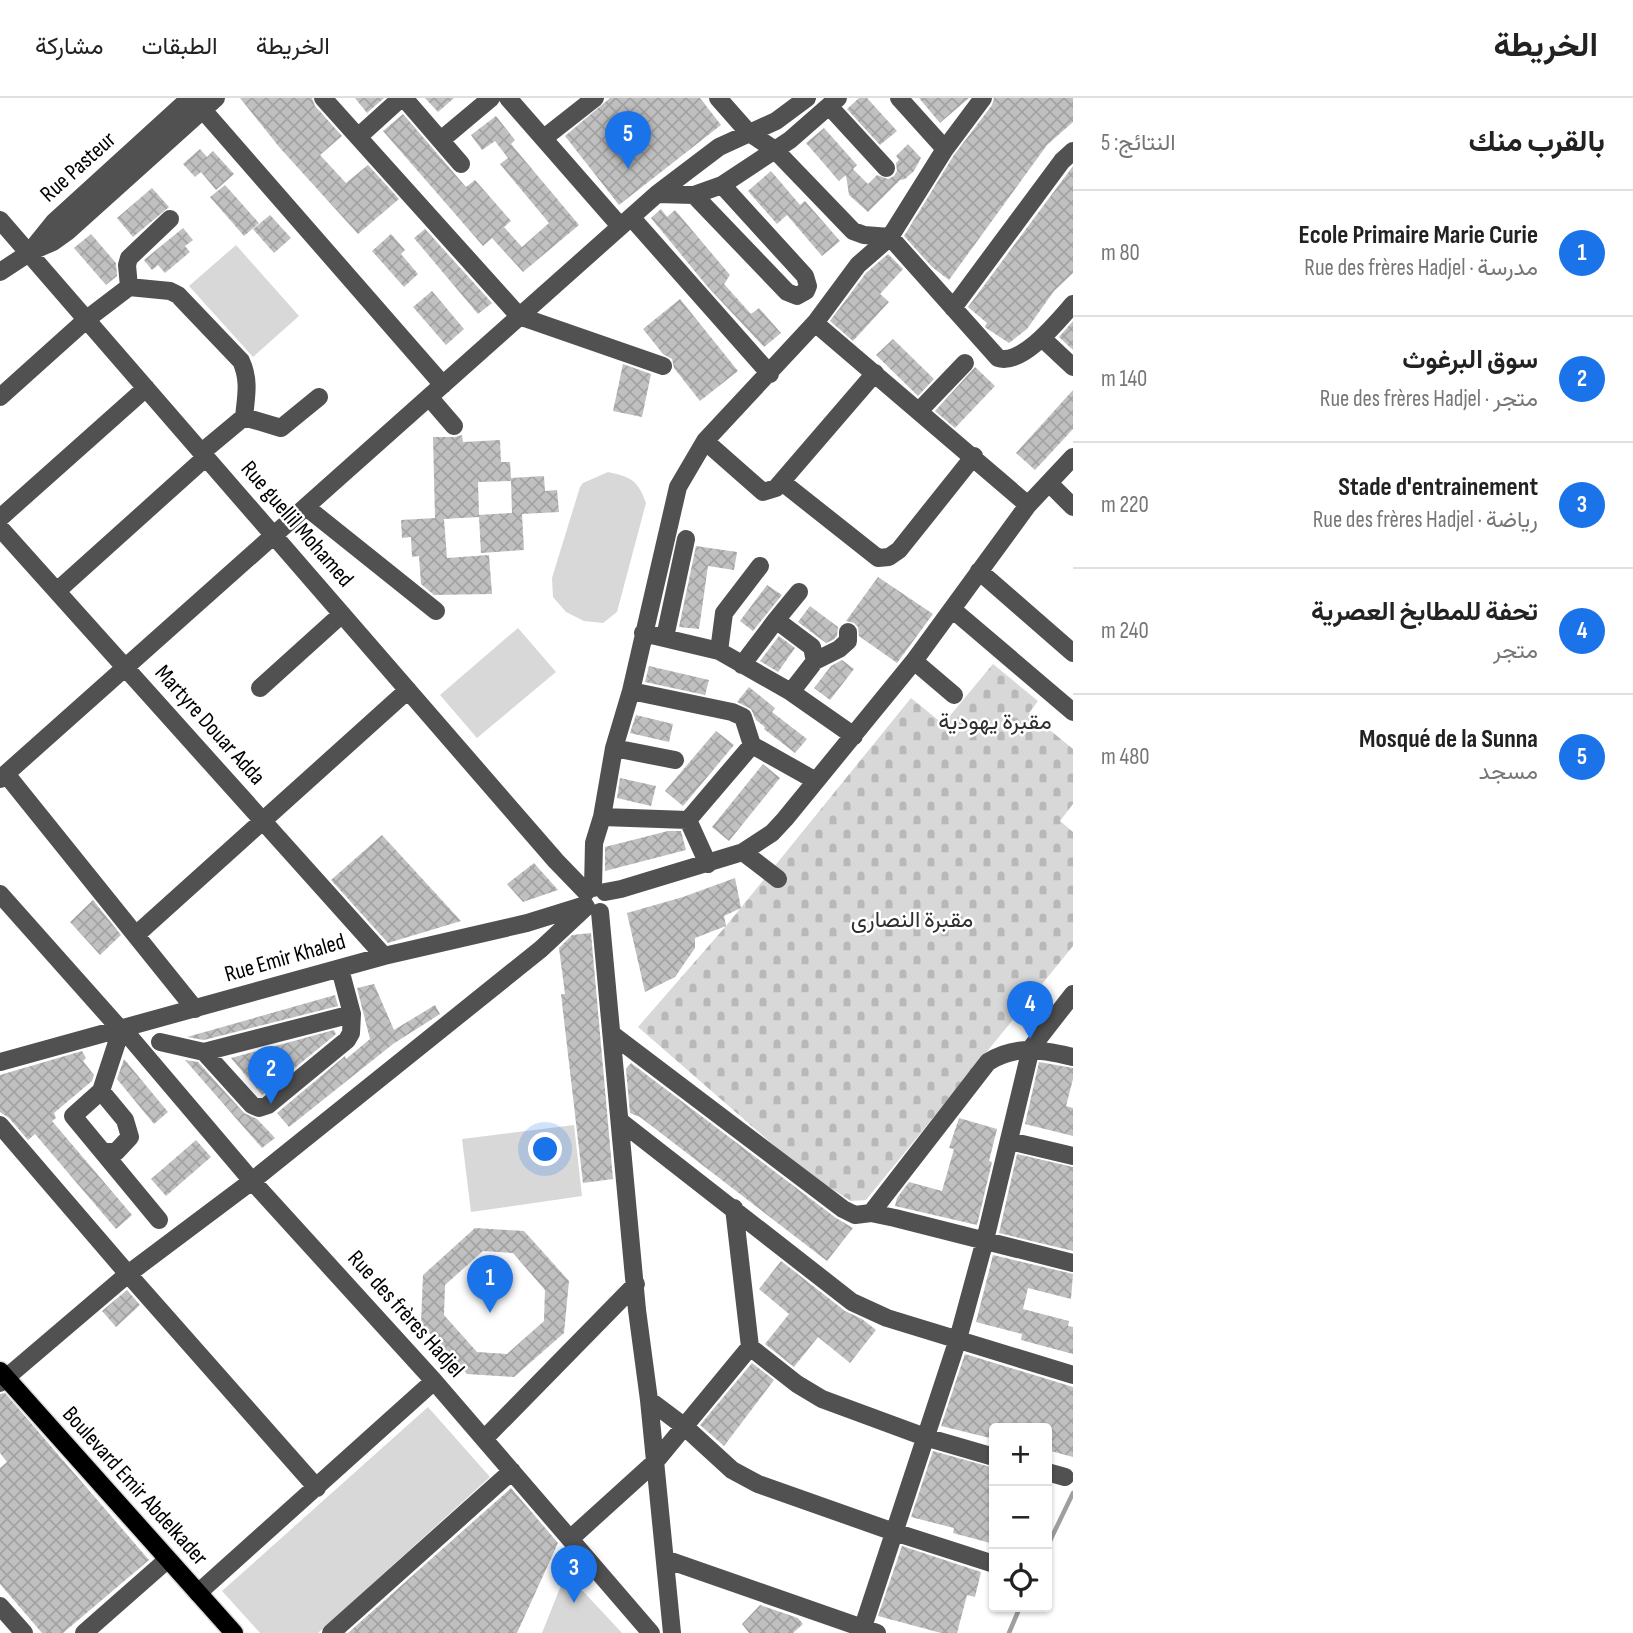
<!DOCTYPE html>
<html lang="ar">
<head>
<meta charset="utf-8">
<style>
  :root { --surface:#fff; --page:#f2f2f2; --text:#222; --muted:#767676; --line:#e0e0e0; --accent:#1a73e8 }
  body { margin:0; font-family:"Sofia Sans Condensed",Vazirmatn,sans-serif; background:var(--page); color:var(--text); direction:rtl }
  .controls { position:absolute; right:21px; bottom:21px; display:grid; overflow:hidden; border-radius:7px; box-shadow:0 2px 5px #0004 }
  .controls button { width:63px; height:63px; display:grid; place-items:center; padding:0; border:0; border-bottom:2px solid var(--line); background:var(--surface); color:var(--text); font:35px sans-serif }
  .you { position:absolute; left:546px; top:1052px; width:24px; height:24px; margin:-18px; border:5px solid #fff; border-radius:50%; background:#1a73e8; box-shadow:0 0 0 10px #1a73e833 }
  .badge { display:grid; place-items:center; width:46px; height:46px; border-radius:50%; background:var(--accent); color:#fff; font-size:23px; font-weight:700 }
  .pin { position:absolute; translate:-50% -58px; filter:drop-shadow(0 2px 4px #0008) }
  .pin::after { content:''; position:absolute; top:37px; width:24px; height:21px; background:inherit; clip-path:polygon(0 0,100% 0,50% 100%) }
  .list { margin:0; padding:0; list-style:none }
  h2 { display:flex; justify-content:space-between; align-items:center; height:91px; margin:0; padding:0 28px; font-size:30px }
  h2 small { font-size:23px; font-weight:400; color:var(--muted) }
  .list li { display:grid; grid-template-columns:46px 1fr auto; gap:21px; align-items:center; box-sizing:border-box; height:126px; padding:0 28px; border-top:2px solid var(--line) }
  .list b { display:block; font-size:26px; white-space:nowrap }
  .list p { margin:0; font-size:23px; white-space:nowrap; color:var(--muted) }
  .list em { font-size:23px; font-style:normal; color:var(--muted) }
  .icon { flex:none; width:38px; height:38px; fill:none; stroke:currentColor; stroke-width:2; stroke-linecap:round; stroke-linejoin:round }
  .map { position:relative; flex:none; width:1073px; height:1535px; overflow:hidden; direction:ltr }
  header { display:flex; align-items:center; gap:42px; box-sizing:border-box; height:98px; padding:0 35px; background:var(--surface); border-bottom:2px solid var(--line) }
  header strong { font-size:33px }
  nav { display:flex; gap:38px; margin-inline-start:auto; font-size:24px }
  main { display:flex }
  aside { flex:1; background:var(--surface) }
  .map>svg:first-child { display:block }
  .green { fill:#d8d8d8 }
  .cemetery { fill:url(#cemetery-stones) }
  .lines { fill:none; stroke-linecap:round; stroke-linejoin:round }
  .stream { stroke:#9f9f9f; stroke-width:4.5 }
  .building { fill:url(#building-cross-hatch); fill-rule:evenodd }
  .major-casing { stroke:#dbdbdb; stroke-width:21 }
  .minor { stroke:#515151; stroke-width:18 }
  .major { stroke:#000; stroke-width:18 }
  .labels { text-anchor:middle; dominant-baseline:central; stroke-width:5; stroke-linejoin:round; paint-order:stroke }
  .street-label { font-size:23px; fill:#000; stroke:#fff }
  .park-label { font-size:23px; fill:#2f2f2f; stroke:#fff }
</style>
</head>
<body>
<header>
<strong>الخريطة</strong>
<nav><a>الخريطة</a><a>الطبقات</a><a>مشاركة</a></nav>
</header>
<main>
<aside>
<h2>بالقرب منك<small>النتائج: 5</small></h2>
<ul class="list">
<li><span class="badge">1</span><div><b>Ecole Primaire Marie Curie</b><p>مدرسة · Rue des frères Hadjel</p></div><em>80 m</em></li>
<li><span class="badge">2</span><div><b>سوق البرغوث</b><p>متجر · Rue des frères Hadjel</p></div><em>140 m</em></li>
<li><span class="badge">3</span><div><b>Stade d'entrainement</b><p>رياضة · Rue des frères Hadjel</p></div><em>220 m</em></li>
<li><span class="badge">4</span><div><b>تحفة للمطابخ العصرية</b><p>متجر</p></div><em>240 m</em></li>
<li><span class="badge">5</span><div><b>Mosqué de la Sunna</b><p>مسجد</p></div><em>480 m</em></li>
</ul>
</aside>
<div class="map">
<svg width="1073" height="1535" viewBox="0 0 1073 1535">
  <defs>
    <pattern id="cemetery-stones" width="16" height="16" patternUnits="userSpaceOnUse" patternTransform="scale(1.75)"><rect width="16" height="16" fill="#d8d8d8"/><path d="M2 7V4a2 2 0 0 1 4 0v3zM10 15v-3a2 2 0 0 1 4 0v3z" fill="#b8b8b8"/></pattern>
    <pattern id="building-cross-hatch" width="8" height="8" patternUnits="userSpaceOnUse" patternTransform="scale(1.75)"><rect width="8" height="8" fill="#c0c0c0"/><path d="M0 0l8 8M0 8l8-8" fill="none" stroke="#a3a3a3"/></pattern>
  </defs>
  <rect width="100%" height="100%" fill="#fff"/>
  <!-- green -->
  <path class="green" d="M236,147l63,71 -46,41 -64,-71z
    M608,374c23,5 30,8 38,31l-29,109 -14,11 -19,-2 -18,-9 -13,-15 -1,-19 28,-91 3,-4z
    M518,530l38,44 -79,66 -37,-43z
    M574,1027l8,71 -111,16 -9,-73z
    M428,1309l62,70 -172,156h-58l-38,-42z
    M566,1475l56,60h-80z"/>
  <!-- cemetery -->
  <path class="cemetery" d="M993,566l45,37 -9,12 44,36v55l-13,17 13,11v114l-207,254 -15,1 -49,-31 -164,-143 88,-101 185,-228 32,26z"/>
  <g class="lines">
    <!-- stream -->
    <path class="stream" d="M1047,1449l26,-54
      M1009,1535l11,-26"/>
  </g>
  <!-- building -->
  <path class="building" d="M240,0h72l3,8 27,30 -22,19 26,28 22,-18 31,34 -41,35 -78,-86z
    M355,0h29l-17,15z
    M425,0h29l-16,14z
    M610,0h90l21,27 -102,80 -54,-69z
    M859,0h8l30,33 -17,14 -33,-36z
    M919,0h50l-29,25z
    M994,0h79v24l-26,23 -98,135 -17,-13 -28,-31 50,-81 38,-50z
    M403,16l63,73 9,-7 36,41 -7,6 18,20 27,-24 -49,-59 8,-6 -13,-17 -13,9 -11,-15 25,-19 19,24 -4,4 68,81 -56,47 -31,-34 -9,8 -100,-115z
    M824,30l33,37 -4,4 15,15 9,-9 11,4 6,-3 3,-5 -1,-8 3,-3 -3,-4 12,-12 13,14 -7,13 -9,8 -5,1 -32,32 -19,-17 -3,-20 -7,6 -33,-38z
    M200,51l7,8 6,-6 21,23 -18,16 -15,-18 -6,5 -12,-13z
    M1073,68v107l-19,18 -27,38 -18,14 -23,-15 -1,-2 2,-3 -19,-16z
    M771,73l29,34 5,-4 35,40 -18,15 -35,-41 -10,9 -29,-33z
    M225,87l34,38 -15,13 -34,-39z
    M152,90l17,19 -36,30 -16,-19z
    M661,111l6,8 8,-7 55,65 -6,9 27,30 8,-6 22,25 -17,14 -57,-61 -56,-68z
    M270,117l21,23 -17,15 -21,-24z
    M183,130l10,12 -8,6 5,6 -25,21 -7,-8 -6,5 -8,-10z
    M425,131l67,74 -14,11 -64,-76z
    M91,136l25,29 1,13 -11,9 -32,-37z
    M391,136l14,16 -4,4 17,20 -14,13 -32,-36z
    M888,156l15,15 -23,25 9,8 -36,39 -23,-20 36,-48z
    M432,193l32,38 -18,16 -33,-38z
    M680,201l58,72 -38,30 -26,-33 -2,-9 -9,-5 -20,-25z
    M1073,223v29l-14,-13z
    M893,241l41,40 -16,17 -42,-41z
    M623,266l28,10 -9,43 -29,-6z
    M975,269l20,19 -40,42 -20,-17z
    M1073,292v39l-38,41 -19,-17z
    M462,337l1,7 37,-2 1,22h9l1,16 33,-2 1,15 12,-1 2,22 -37,2 2,36 -43,3 -2,-36 -35,2 3,39 42,-3 3,39 -58,1 -13,-11 -2,-28 -7,1 -1,-20 -9,1 -1,-18 34,-2 -2,-81h22zM511,383l1,32 -33,2 -1,-33z
    M696,448l41,6 -3,18 -26,-4 -9,63 -20,-2z
    M878,479l55,37 -36,49 -38,-27 -1,-9 -4,-4 -8,-2z
    M767,487l15,10 -29,36 -13,-10z
    M810,508l28,21 -1,9 -4,4 -7,3 -28,-21z
    M779,538l16,12 -17,24 -18,-11z
    M842,562l12,9 -24,31 -16,-12 17,-22z
    M649,568l60,14 -4,15 -60,-13z
    M749,589l26,21 -3,4 35,27 -12,14 -31,-24 1,-2 -9,-7 -5,-11 -14,-7z
    M636,617l37,9 -4,18 -39,-9z
    M716,633l18,14 -51,61 -18,-15z
    M763,666l17,14 -51,63 -17,-14z
    M620,680l36,8 -5,20 -34,-8z
    M668,733h13l5,19 -81,21v-24z
    M382,737l79,86 -73,22 -57,-63z
    M534,765l24,27 -35,12 -16,-18z
    M735,780l6,30 -17,8 2,10 -31,12v10l-20,29 -30,15 -18,-79 56,-16z
    M93,802l28,35 -21,20 -30,-33z
    M591,835l22,246 -30,4 -22,-189h4l-6,-46 13,-13z
    M374,886l20,46 41,-25 5,9 -47,30 -104,83 -12,-14 68,-57 1,3 24,-20 -13,-51z
    M335,897l3,11 -134,34 -17,-3z
    M334,932l2,4 -74,61 -31,-37z
    M82,953l4,7 -3,3 11,14 -2,6 -38,32 2,5 -4,3 80,94 -16,14 -81,-95 -7,6 -19,-22 -9,-6v-37z
    M124,961l44,53 -14,12 -37,-45z
    M185,962l13,2 46,51 13,6 18,19 -13,10z
    M1039,964l34,6v11l-7,27 7,2v28l-48,-12z
    M631,965l205,155 17,10 -26,33 -187,-144 -10,-4 -4,-44z
    M959,1020l38,11 -8,32 3,1 -15,63 -82,-19 2,-8 12,-16 33,9 12,-42 -5,-1z
    M196,1042l15,17 -45,39 -15,-17z
    M1017,1056l56,13v84l-74,-18z
    M475,1130l49,3 45,50 -5,52 -50,44 -47,-3 -46,-50 2,-49zM483,1153l30,2 32,37 -1,31 -37,33 -30,-2 -33,-37 1,-30z
    M993,1157l80,19 -2,25 -43,-11 -5,21 46,12 -1,5 5,1v27l-52,-14 1,-6 -46,-12z
    M781,1163l64,50 17,8 14,11 -26,33 -32,-26 -24,30 -29,-23 24,-30 -30,-25z
    M127,1192l13,15 -24,22 -14,-16z
    M965,1256l108,33v70l-26,-7v-22h-53v11l-53,-13z
    M752,1265l22,17 -50,66 -24,-21z
    M5,1295l144,167 -86,73h-21l-42,-49v-116l7,-6 -7,-9v-59z
    M933,1353l61,17v76l-41,-11 1,-5 -43,-11z
    M511,1390l47,55 -41,90h-169z
    M902,1448l79,26 -6,25 -8,-2 -10,38h-16l-63,-17z
    M760,1507l38,13 5,6 -10,9h-44l-7,-9z"/>
  <g class="lines">
    <!-- major casing -->
    <g class="major-casing">
      <path id="major" d="M0,1273l234,262"/>
    </g>
    <!-- minor -->
    <path class="minor" d="M200,0l3,12 240,275
      M323,0l196,218 144,50
      M404,0l57,66
      M508,0l112,128
      M718,0l30,34 27,18 78,81 11,4 26,2 108,121c24,8 60,-37 75,-54
      M899,0l46,51
      M829,8l57,62
      M358,39l43,-39
      M544,40l51,-40
      M441,42l50,-42
      M657,96l37,1 28,-10 68,-45 48,-42
      M694,97l93,97 10,4 9,-5 2,-5 -3,-10 -83,-91
      M631,119l139,157
      M0,122l556,641 30,31
      M32,153l21,-9 14,-10 149,-134
      M0,174l29,-19 25,-31 136,-124
      M129,189l-2,-22 2,-7 41,-39
      M953,210l109,-147 11,-10
      M815,225l213,182
      M1042,240l31,29
      M0,299l87,-78 42,-32 41,4 8,4 63,66c9,19 5,36 3,56l-42,35
      M429,299l25,29
      M919,313l46,-48
      M244,319l37,11 38,-31
      M705,343l58,51 13,-4 99,-115
      M782,384l96,76 11,-1 10,-7 75,-94
      M1049,385l24,24
      M306,409l130,104
      M0,420l146,-130
      M0,430l384,428
      M979,473l94,82
      M57,493l149,-134
      M799,494l-23,28 36,27 3,14 -24,31 63,44
      M952,511l121,103
      M643,535l76,18 5,-38 36,-47
      M665,539l21,-98
      M719,553l72,41
      M815,563l24,-12 9,-8v-9
      M914,563l40,34
      M742,567l34,-45
      M260,590l82,-74
      M631,593l101,21 11,5 9,28 64,36
      M614,650l61,12
      M6,676l189,235
      M0,681l657,-585 62,-47 57,-26 31,-23
      M602,719l86,3
      M743,754l35,27
      M708,766l-20,-44 64,-75
      M593,790l1,-45 8,-26 12,-69 17,-57 47,-204 27,-46 110,-118 43,-58 32,-28 55,-88 38,-51
      M605,794l16,-3 122,-37 29,-19 13,-14 129,-158 114,-156 45,-48
      M0,796l121,136
      M600,814l37,398 12,90 23,233
      M137,836l271,-244
      M340,871l12,45
      M123,931l129,152 182,200 217,252
      M121,932l-20,61 -28,25 86,104
      M613,937l230,174 12,6 16,-2 24,5 178,45
      M160,944l44,10 148,-38 -1,19 -4,7 -79,65 -9,3 -7,-3 -48,-53
      M0,964l384,-106 143,-33 58,-18
      M101,993l24,29 5,17 -14,15h-13
      M620,1023l232,181 35,16 186,57
      M0,1027l128,149 189,214
      M1010,1043l63,15
      M734,1110l16,139 47,37 25,15 103,38 69,20
      M871,1115l117,-151c29,-18 54,-12 85,-5
      M0,1285l128,-109 124,-93 289,-232 45,-42
      M649,1302l36,27 47,43 26,14 136,48 100,32
      M484,1341l152,-155
      M1047,1374l18,5
      M570,1441l85,-77 95,-115
      M665,1461l212,74
      M198,1495l236,-212
      M0,1508l24,27
      M84,1535l83,-73
      M331,1535l181,-162
      M861,1535l97,-294 27,-99 46,-192 42,-54"/>
    <!-- major -->
    <use href="#major" class="major"/>
  </g>
  <g class="labels">
    <!-- street labels -->
    <g class="street-label">
      <text transform="translate(78 69) rotate(-42)">Rue Pasteur</text>
      <text transform="translate(297 426) rotate(49)">Rue guellil Mohamed</text>
      <text transform="translate(210 627) rotate(48)">Martyre Douar Adda</text>
      <text transform="translate(285 860) rotate(-16)">Rue Emir Khaled</text>
      <text transform="translate(406 1216) rotate(48)">Rue des frères Hadjel</text>
      <text transform="translate(135 1388) rotate(48)">Boulevard Emir Abdelkader</text>
    </g>
    <!-- park labels -->
    <g class="park-label">
      <text x="995" y="624">مقبرة يهودية</text>
      <text x="912" y="822">مقبرة النصارى</text>
    </g>
  </g>
</svg>
<div class="controls">
<button>+</button>
<button>−</button>
<button><svg class="icon" aria-label="locate" viewBox="0 0 24 24"><circle cx="12" cy="12" r="6"/><path d="M12 2v4M12 18v4M2 12h4M18 12h4"/></svg></button>
</div>
<div class="you"></div>
<div class="pin badge" style="left:490px;top:1215px">1</div>
<div class="pin badge" style="left:271px;top:1006px">2</div>
<div class="pin badge" style="left:574px;top:1505px">3</div>
<div class="pin badge" style="left:1030px;top:941px">4</div>
<div class="pin badge" style="left:628px;top:71px">5</div>
</div>
</main>
</body>
</html>
